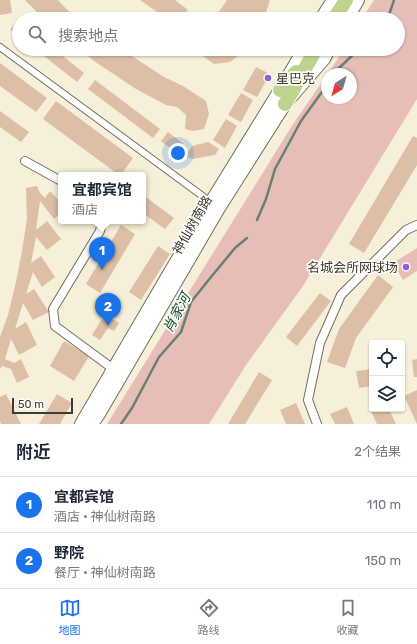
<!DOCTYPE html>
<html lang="zh">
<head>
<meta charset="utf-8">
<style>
  :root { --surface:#fff; --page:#f2f2f3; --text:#1f2937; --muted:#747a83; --line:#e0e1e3; --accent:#1a73e8 }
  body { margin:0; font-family:Rubik,"Noto Sans SC",sans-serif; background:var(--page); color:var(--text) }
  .controls { position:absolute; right:12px; bottom:12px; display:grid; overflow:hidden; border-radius:4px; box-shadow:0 1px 3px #0004 }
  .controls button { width:36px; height:36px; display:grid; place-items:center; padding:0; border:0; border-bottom:1px solid var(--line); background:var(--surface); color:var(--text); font:20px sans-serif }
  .compass { position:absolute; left:321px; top:68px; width:36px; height:36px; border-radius:50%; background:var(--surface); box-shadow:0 1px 3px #0004; rotate:217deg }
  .scale { position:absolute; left:12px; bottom:10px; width:61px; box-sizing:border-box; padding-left:4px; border:2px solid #3e3b32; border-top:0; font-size:11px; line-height:14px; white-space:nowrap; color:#3e3b32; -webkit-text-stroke:3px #fefcf8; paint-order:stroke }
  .you { position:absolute; left:178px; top:153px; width:14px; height:14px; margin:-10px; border:3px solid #fff; border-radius:50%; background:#1a73e8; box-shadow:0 0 0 6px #1a73e833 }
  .badge { display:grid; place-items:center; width:26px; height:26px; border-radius:50%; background:var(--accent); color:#fff; font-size:13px; font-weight:700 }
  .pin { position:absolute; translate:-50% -33px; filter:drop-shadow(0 1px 2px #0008) }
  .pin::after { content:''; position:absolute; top:21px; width:14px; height:12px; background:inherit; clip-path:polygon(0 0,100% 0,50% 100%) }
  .popup { position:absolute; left:58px; top:172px; width:88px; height:52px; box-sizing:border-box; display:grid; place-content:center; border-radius:4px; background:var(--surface); filter:drop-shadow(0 1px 3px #0005); font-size:13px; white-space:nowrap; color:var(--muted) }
  .popup b { font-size:15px; color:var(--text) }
  .popup::after { content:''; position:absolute; left:50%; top:100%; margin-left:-8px; border:8px solid transparent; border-top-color:var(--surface) }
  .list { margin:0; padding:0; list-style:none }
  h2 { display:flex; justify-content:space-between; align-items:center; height:52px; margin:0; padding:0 16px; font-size:17px }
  h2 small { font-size:13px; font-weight:400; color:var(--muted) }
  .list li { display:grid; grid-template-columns:26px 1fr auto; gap:12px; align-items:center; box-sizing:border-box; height:56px; padding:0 16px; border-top:1px solid var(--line) }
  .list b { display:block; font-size:15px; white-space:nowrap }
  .list p { margin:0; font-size:13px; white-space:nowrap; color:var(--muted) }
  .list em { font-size:13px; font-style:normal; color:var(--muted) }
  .icon { flex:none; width:22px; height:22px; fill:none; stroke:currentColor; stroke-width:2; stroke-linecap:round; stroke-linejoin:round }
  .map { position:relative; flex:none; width:417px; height:424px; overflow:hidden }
  .search { position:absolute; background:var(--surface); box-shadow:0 1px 3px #0004; left:12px; right:12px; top:12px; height:44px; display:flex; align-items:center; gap:10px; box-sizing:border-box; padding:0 14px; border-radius:22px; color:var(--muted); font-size:15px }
  .sheet { height:164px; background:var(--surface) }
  nav { display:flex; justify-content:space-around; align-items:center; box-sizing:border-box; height:56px; border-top:1px solid var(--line); background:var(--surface); font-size:11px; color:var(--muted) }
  nav a { display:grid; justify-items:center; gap:2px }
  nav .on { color:var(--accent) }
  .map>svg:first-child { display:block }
  .green { fill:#e7beb7 }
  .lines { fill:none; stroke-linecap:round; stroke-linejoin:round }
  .stream { stroke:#69806e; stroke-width:2.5 }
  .building { fill:#ddbfa5 }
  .pedestrian-casing { stroke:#756f5b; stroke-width:8 }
  .minor-casing { stroke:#756f5b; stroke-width:10 }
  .secondary-casing { stroke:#756f5b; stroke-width:14 }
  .trunk-casing { stroke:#fff; stroke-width:16 }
  .pedestrian { stroke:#fff; stroke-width:6 }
  .minor { stroke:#fff; stroke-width:8 }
  .secondary { stroke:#fff; stroke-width:12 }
  .trunk { stroke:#bed48e; stroke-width:14 }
  .poi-dot { fill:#8a60db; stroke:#fefcf8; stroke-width:1.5 }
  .labels { text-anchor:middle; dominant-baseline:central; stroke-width:3.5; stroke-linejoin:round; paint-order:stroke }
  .poi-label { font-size:13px; fill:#3e3b32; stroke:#fefcf8; text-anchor:start }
  .street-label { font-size:13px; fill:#3e3b32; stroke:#fefcf8 }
  .water-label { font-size:14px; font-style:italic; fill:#1d5535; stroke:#fefcf8 }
</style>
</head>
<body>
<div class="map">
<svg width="417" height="424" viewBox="0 0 417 424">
  <rect width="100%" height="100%" fill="#f6efd9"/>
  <!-- green -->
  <path class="green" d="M374,0h43v99l-114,187 -57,79 -37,59h-102l186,-300 34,-49v23h24v-24h-23l16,-25h54v-30h-36z
    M417,248v23l-14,9 -10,-17z"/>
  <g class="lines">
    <!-- stream -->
    <path class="stream" d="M385,19l5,-7 4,-12
      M335,74l2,-4 22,-21
      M257,220l9,-21 9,-30 26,-48 26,-36
      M121,424l11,-16 27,-51 22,-25 10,-30 20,-25 24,-29 12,-10"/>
  </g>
  <!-- building -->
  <path class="building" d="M0,0h10l2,13 -12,2z
    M25,0h33l15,16 5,3h-34z
    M140,0h35l13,10 -8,9h-13z
    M227,0h43l-6,19h-50z
    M17,21l2,1v14l-9,-6z
    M35,49h19l30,24 -7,9z
    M79,49h42l43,28 19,9 23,15 3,13 -5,15 -11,2 -8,-2 1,-14 -9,-8 -11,-2 -30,-16 -42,-28z
    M193,49h52l-2,3 -13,10 -16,2z
    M0,63l47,35 -11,14 -36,-26z
    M256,67l14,7 -13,23 -14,-7z
    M95,80l65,49 -7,9 -65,-49z
    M241,93l12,7 -12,22 -13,-7z
    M56,101l77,57 -12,17h-2l-76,-56z
    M0,111l29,21 -8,10 -21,-15z
    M226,119l11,7 -12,22 -12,-8z
    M168,132l16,12 -7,9 -16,-12z
    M413,136l4,2v27l-53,88 -15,-9z
    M208,142l11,7 -4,6 -23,4 -7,-2 7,-11z
    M37,186l3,7 5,5 5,-7 10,11 1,11 -7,6 -14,-18 -4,29 11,-9 14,18 -14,11 -11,-13 -5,26 10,-7 14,21 -13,10 -9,-15 -7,22 8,-5 15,23 -16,8 -10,-17 -8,26 11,-7 11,23 -18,10 -8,-16 -6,20 9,4 7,-4 8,18 -12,6 -6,-14 -9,-3 -2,3v-32l8,-22 8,-33 6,-31 5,-32 -1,-31z
    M143,195l31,23 -9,11 -22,-16z
    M121,225l14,9 -35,59 -14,-9z
    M158,246l12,8 -29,46 -12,-8z
    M378,275l15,12 -37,51 -11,30 -18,-6 12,-33z
    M320,293l11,8 -34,45 -11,-9z
    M105,314l14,9 -5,8 -6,-3 -8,12 -8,-5z
    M64,341l25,15 -15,25 -24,-15z
    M417,359v18h-3l-2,-17z
    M372,369v17l-13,2 -3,-17z
    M259,372l13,8 -27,44h-17z
    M417,390v34l-13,-28z
    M6,394l15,30h-20l-1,-3v-24z
    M57,394l15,9 -12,21h-21z
    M296,403l9,21h-19l-6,-14z
    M347,407l7,17h-19l-5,-10z
    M375,409h14l7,15h-19l-6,-13z"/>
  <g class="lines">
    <!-- pedestrian casing -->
    <g class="pedestrian-casing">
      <path id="pedestrian" d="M0,47l212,156"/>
    </g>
    <!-- minor casing -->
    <g class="minor-casing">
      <path id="minor" d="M25,161l36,20
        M102,221l-2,10 -47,78 2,17 61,45
        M317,424l-9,-24 12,-57 21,-48 65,-65 11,-5"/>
    </g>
    <!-- secondary casing -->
    <g class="secondary-casing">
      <path id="secondary" d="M321,19l12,-19
        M347,19l11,-19
        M81,424l130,-222 69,-112 24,-41
        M92,424l7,-10 120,-206 66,-104 39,-45 5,-10"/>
    </g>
    <!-- trunk casing -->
    <g class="trunk-casing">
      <path id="trunk" d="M334,19l12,-19
        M280,90l16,-18
        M285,104l31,-55"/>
    </g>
    <!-- pedestrian -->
    <use href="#pedestrian" class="pedestrian"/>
    <!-- minor -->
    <use href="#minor" class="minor"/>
    <!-- secondary -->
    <use href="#secondary" class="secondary"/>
    <!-- trunk -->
    <use href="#trunk" class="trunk"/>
  </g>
  <!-- markers -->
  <g class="poi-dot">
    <circle cx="268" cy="78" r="4"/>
    <circle cx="406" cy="267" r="4"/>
  </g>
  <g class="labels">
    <!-- poi labels -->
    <g class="poi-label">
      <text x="276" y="78">星巴克</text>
      <text x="398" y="267" text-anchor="end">名城会所网球场</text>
    </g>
    <!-- street labels -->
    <g class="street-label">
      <text transform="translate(192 225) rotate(-60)">神仙树南路</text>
    </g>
    <!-- water labels -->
    <g class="water-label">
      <text transform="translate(177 313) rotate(-62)">肖家河</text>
    </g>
  </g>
</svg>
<div class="controls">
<button><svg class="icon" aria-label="locate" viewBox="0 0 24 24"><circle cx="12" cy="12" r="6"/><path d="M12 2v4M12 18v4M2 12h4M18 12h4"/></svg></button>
<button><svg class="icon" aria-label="layers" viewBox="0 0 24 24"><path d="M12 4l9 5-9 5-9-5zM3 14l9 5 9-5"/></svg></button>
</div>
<svg class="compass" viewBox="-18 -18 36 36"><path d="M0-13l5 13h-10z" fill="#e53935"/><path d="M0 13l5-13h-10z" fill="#747a83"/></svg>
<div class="scale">50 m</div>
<div class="you"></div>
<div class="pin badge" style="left:102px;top:270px">1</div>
<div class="popup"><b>宜都宾馆</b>酒店</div>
<div class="pin badge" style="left:108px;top:326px">2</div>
<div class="search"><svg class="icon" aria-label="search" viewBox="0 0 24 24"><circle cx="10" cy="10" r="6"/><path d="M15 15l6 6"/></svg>搜索地点</div>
</div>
<section class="sheet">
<h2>附近<small>2个结果</small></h2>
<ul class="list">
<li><span class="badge">1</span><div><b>宜都宾馆</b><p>酒店 · 神仙树南路</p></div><em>110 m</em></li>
<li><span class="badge">2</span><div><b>野院</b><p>餐厅 · 神仙树南路</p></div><em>150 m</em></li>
</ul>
</section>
<nav>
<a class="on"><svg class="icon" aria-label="map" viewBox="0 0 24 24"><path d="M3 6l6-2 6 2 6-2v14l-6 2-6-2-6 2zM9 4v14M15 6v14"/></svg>地图</a>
<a><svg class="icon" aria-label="directions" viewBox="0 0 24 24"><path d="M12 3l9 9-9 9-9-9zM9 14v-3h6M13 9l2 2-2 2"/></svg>路线</a>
<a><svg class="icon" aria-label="saved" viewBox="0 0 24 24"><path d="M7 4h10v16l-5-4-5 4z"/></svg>收藏</a>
</nav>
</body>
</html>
